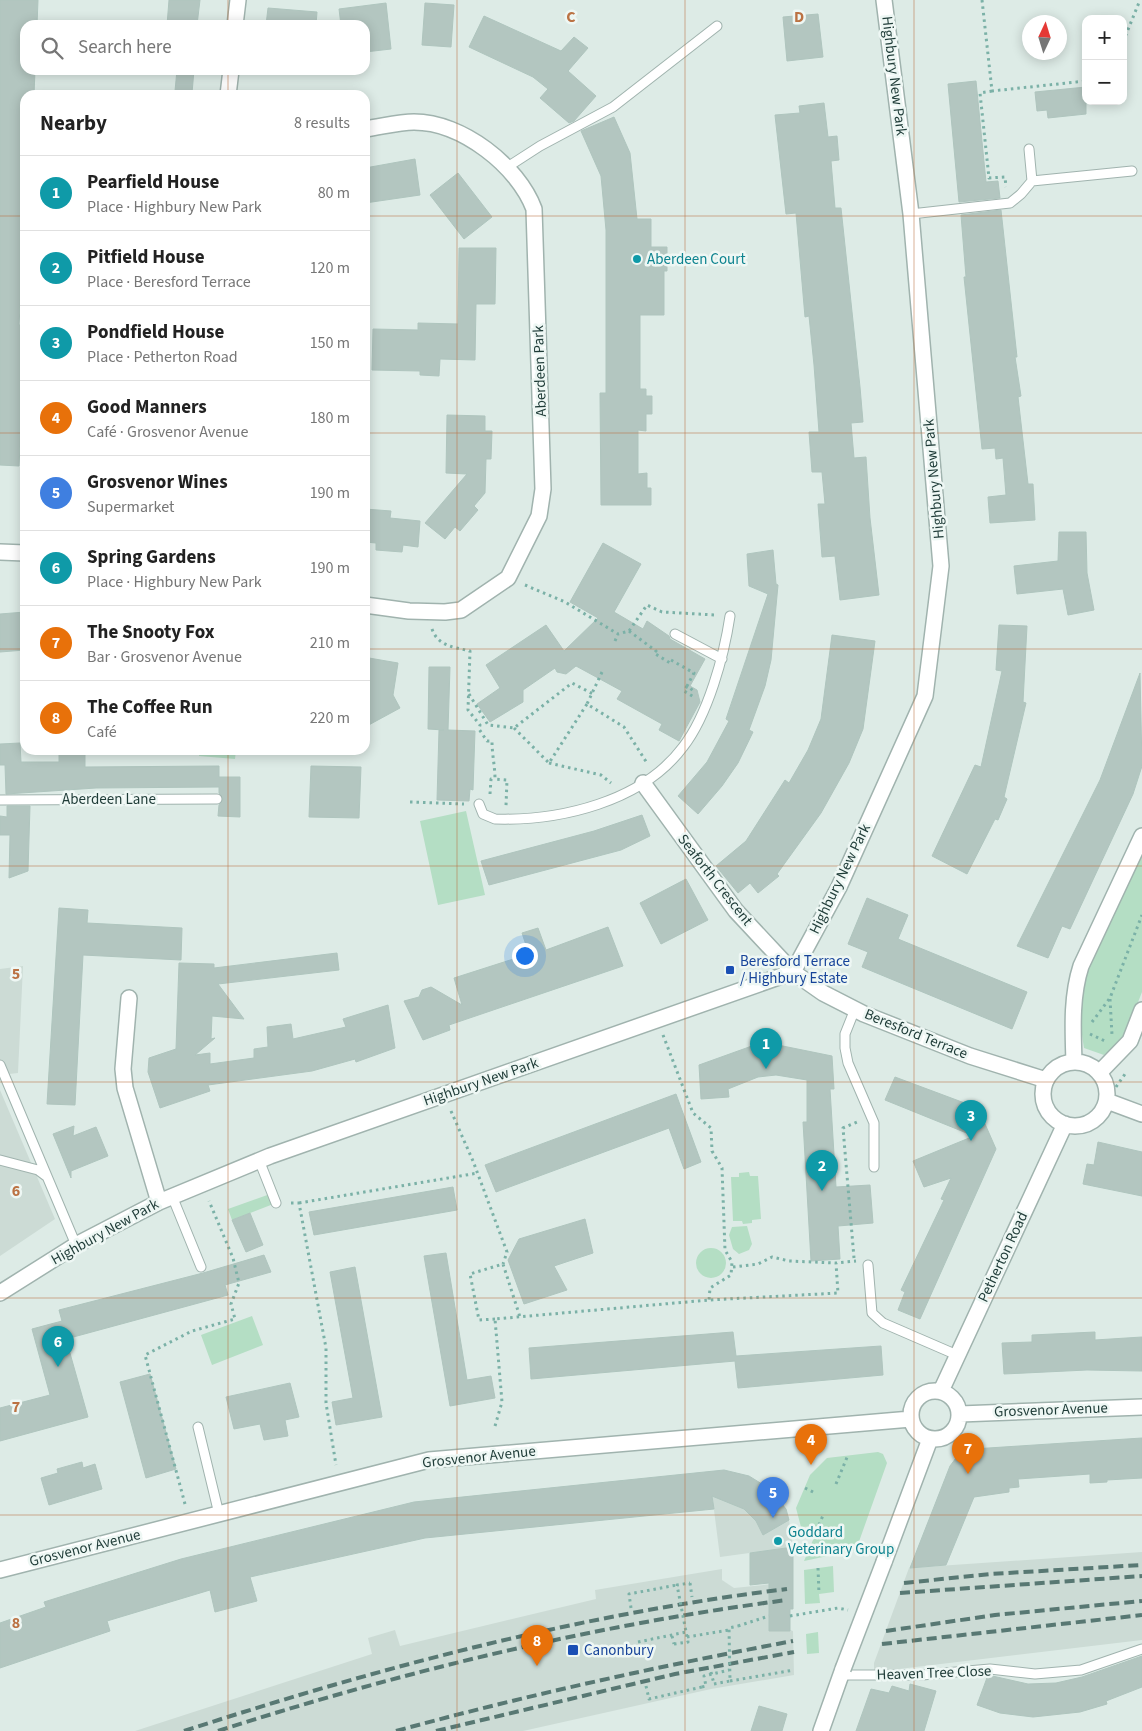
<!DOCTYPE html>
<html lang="en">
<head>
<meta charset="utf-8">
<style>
  :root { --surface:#fff; --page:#f6f6f6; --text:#222; --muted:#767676; --line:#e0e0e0; --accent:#855133 }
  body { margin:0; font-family:"Source Sans 3",sans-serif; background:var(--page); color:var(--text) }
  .controls { position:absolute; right:15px; top:15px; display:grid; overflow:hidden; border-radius:10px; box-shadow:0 2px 12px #0003 }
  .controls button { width:45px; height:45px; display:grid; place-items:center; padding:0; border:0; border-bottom:1px solid var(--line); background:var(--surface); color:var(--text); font:25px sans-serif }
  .compass { position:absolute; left:1022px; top:15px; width:45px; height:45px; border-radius:50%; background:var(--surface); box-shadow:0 2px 12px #0003; rotate:4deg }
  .you { position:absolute; left:524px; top:955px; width:18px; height:18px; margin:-12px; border:4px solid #fff; border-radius:50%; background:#1a73e8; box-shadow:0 0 0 8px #1a73e833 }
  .badge { display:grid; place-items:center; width:32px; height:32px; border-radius:50%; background:var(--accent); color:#fff; font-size:16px; font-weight:700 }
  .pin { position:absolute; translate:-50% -41px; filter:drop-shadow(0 1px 2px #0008) }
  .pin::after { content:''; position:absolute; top:26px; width:18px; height:15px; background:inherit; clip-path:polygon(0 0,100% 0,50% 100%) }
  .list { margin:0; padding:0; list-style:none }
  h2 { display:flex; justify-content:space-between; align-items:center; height:65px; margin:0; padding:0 20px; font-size:21px }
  h2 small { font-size:16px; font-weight:400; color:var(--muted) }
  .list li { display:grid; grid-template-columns:32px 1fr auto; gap:15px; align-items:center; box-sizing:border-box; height:75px; padding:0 20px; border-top:1px solid var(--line) }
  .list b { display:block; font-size:19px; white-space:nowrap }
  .list p { margin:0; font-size:16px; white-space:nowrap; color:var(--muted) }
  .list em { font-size:16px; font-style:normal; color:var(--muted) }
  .icon { flex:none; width:28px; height:28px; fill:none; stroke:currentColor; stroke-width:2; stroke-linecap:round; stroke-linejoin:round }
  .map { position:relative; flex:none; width:1142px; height:1731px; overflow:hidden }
  .search { position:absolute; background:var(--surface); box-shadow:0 2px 12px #0003; left:20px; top:20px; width:350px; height:55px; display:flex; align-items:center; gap:12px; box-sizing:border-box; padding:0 18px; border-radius:15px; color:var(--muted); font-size:19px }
  .panel { position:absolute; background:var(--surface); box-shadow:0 2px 12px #0003; left:20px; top:90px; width:350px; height:665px; border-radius:15px }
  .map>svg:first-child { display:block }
  .built { fill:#ccdbd5 }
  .green { fill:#b4dec4 }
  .building { fill:#b3c6c0; stroke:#afc5be }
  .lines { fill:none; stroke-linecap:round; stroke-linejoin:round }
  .service-casing { stroke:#a0b3ae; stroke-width:11 }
  .minor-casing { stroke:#a0b3ae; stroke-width:18 }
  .tertiary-casing { stroke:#a0b3ae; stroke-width:18 }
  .path { stroke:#7bb1a7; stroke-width:3; stroke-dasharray:2.5 4; stroke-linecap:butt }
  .service { stroke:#fff; stroke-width:9 }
  .minor { stroke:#fff; stroke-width:15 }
  .tertiary { stroke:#fff; stroke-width:15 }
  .rail { stroke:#587873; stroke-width:4; stroke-dasharray:10 5; stroke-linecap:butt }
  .tertiary-bridge-casing { stroke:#a0b3ae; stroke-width:18; stroke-linecap:butt }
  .path-bridge { stroke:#7bb1a7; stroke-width:3; stroke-dasharray:2.5 4; stroke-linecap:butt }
  .tertiary-bridge { stroke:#fff; stroke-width:15 }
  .grid { fill:none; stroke:#bb7243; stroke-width:1; stroke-opacity:0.55 }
  .culture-dot { fill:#0f9aa8; stroke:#eef7f4; stroke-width:2 }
  .transit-dot { fill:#1a4fb4; stroke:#eef7f4; stroke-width:2 }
  .labels { text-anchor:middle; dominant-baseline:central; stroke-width:5; stroke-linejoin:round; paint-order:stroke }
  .street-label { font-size:15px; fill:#1e3b37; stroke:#eef7f4 }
  .culture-label { font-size:15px; fill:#0d838f; stroke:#eef7f4; text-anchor:start }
  .transit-label { font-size:15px; fill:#164399; stroke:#eef7f4; text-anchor:start }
  .grid-label { font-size:16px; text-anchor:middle; font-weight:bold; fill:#bb7243; stroke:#eef7f4; stroke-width:5; stroke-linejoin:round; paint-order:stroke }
</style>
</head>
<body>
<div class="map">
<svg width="1142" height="1731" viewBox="0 0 1142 1731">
  <rect width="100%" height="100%" fill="#ddebe6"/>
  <!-- built -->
  <path class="built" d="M23,966l-5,107 -18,2v-106z
    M0,1090l55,129 -55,37z
    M709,1471h14l61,39 5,10 4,27 -73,10z
    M1142,1552v88l-268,32v-9l35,-95z
    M722,1569v11l12,8 58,-6 1,27h-3v21l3,1 1,44 -83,14 -188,42h-388l237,-77 -4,-16 27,-8 5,16 196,-47 -1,-9z"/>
  <!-- green -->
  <path class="green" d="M200,750h36l-1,9 -36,-3z
    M466,811l19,84 -47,10 -18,-84z
    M1142,853v139l-18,46 -20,17 -20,-7c-5,-28 -5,-53 4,-80z
    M749,1172l1,4h8l3,43 -9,1v3l-9,1 -1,-3h-9l-2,-44h8v-4z
    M273,1193l3,10 -44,17 -4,-11z
    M747,1226l5,18 -3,6 -10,4 -6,-5 -4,-14 3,-8z
    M696 1263a15 15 0 1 1 30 0a15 15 0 1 1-30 0Z
    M252,1316l11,29 -51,20 -11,-30z
    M878,1452l5,2 4,9 -31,87 -52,11 15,-35 -18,1 -5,-19 14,-33 17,-17z
    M833,1566l1,26 -15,2 1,9 -15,1 -1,-34z
    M818,1632l1,21 -12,1 -1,-20z"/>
  <!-- building -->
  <path class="building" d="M0,0h38l-1,25h-12v45h10l-1,25h-9v122l-6,108h4v61l-4,80 -19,-1z
    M169,0h31l-3,25h-30z
    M386,3l5,46 -26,3v-27h-24l-2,-16z
    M425,3l29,2 -3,42 -29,-2z
    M268,8l49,4 -1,13h-50z
    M818,14l5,43 -36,4 -4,-44z
    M484,16l77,35 13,-14 14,11 -20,23 28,25 -22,25 -5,2 -29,-25 8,-9 -15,-12 -64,-30z
    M177,70h17l-2,23 -17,-2z
    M976,81l10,101 12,-1 2,17 -41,4 -11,-118z
    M1086,87v27l-38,4 -1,-8 -10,1 -2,-19z
    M824,103l4,34 9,-1 2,24 -8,1 4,47h6l19,179 3,35 -12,1 3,35 12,-1 4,61 9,77 -39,5 -5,-44 -13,1 -4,-53h7l-3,-32h-10l-3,-40h10l-5,-67 -5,-49 -4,1 -9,-104 -10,1 -11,-99 25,-2 -1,-7z
    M614,117l16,36 7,66h14v28h16v24h-3v44h-24v74h6v7h6v18h-6v17l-8,-1v44l9,-1v15h4v17h-50l-1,-112h6v-163l-5,-54 -20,-45z
    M415,159l5,36 -55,8v-35z
    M458,173l34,44 -28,22 -34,-44z
    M1001,210l16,147h-2l6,39 -3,1 10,87h5l2,36 -45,3 -2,-26 18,-2 -3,-37 -7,1 -1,-11 -13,1 -18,-172h2l-5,-62z
    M459,248h37l-1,56h-19l-1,56 -35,-1 -1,17 -19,-1v-4l-48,-1 1,-41 45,1v-7l40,1z
    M447,415l38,1v15h7l-1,28h-5l-1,34 -11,13 4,4 -18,21 -5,-4 -10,12 -20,-16 42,-49 -21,-1z
    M365,509l26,2 -1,7 30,3 -2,26 -15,-2 -1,7 -26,-2v-7l-11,-1z
    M1059,532h27l1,41 7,37 -26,5 -5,-26 -46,5 -3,-28 44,-5z
    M603,543l38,21 -27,48 29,17 4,-8 22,15 1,3 35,20 -15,27 7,4 3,12 -21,39 -20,-11 3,-6 -45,-25 5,-8 -46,-25 -10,8 -9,-2 -2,-4 -32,22v12l-33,20 -13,-18 23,-16 -14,-23 60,-40 18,26 34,-33 -28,-16z
    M773,550l3,34 2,1 -7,75 -6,26 -16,44 4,2 -15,31 -16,23 -24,28 -20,-18 29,-34 22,-41 -3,-2 42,-125 -19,-8 -2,-32z
    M25,612v38l-25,2v-38z
    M999,625l28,1 -4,76 3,1 -22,94 3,2 -9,21 -3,-1 -28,55 -35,-18 43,-91 6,2 21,-96 -6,-1z
    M832,635l43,6 -12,88 -14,34 -28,50 -44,61 2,2 -21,17 -8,-10 -12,10 -22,-27 30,-25 39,-61 4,3 19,-33 13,-31z
    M369,658l29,5 -5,32 7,13 -35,19v-45z
    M429,667h21l-2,63 27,1 -2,59 -3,-1 -1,12 -32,-1 2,-70h5l-16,-1z
    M1140,673l2,93 -9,28 -63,135 -8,-3 -14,32 -31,-12 83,-166z
    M20,743l1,19h38v-12h26v17l134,-1v11h21v40l-22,-1 1,-11 4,-6 -4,-6v-6l-123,1 -90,6 -1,-29h-5v-21z
    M311,766l50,1 -2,51 -50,-1z
    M7,806h23l-2,65 -19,7 1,-43h-10v-19l7,1z
    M642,815l8,21 -29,14 -132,35 -8,-24 113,-30z
    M686,879l22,41 -47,24 -21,-41z
    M867,898l41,17 -10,24 129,53 -15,37 -150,-62 6,-15 -20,-8z
    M59,908l29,2 -1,13 95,5 -1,32 -98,-5 -8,150 -28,-1z
    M608,927l15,39 -174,59 1,5 -27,10 -19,-39 15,-4 3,-7 9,-3 31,18 -8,-27 75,-24 -7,-21 16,-5 8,22z
    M337,953l2,17 -121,14 26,35 -32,-3 -1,23 4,-1 -20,17 15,-2v11l44,-6v-9l14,-2 -1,-20 24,-3 2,15 53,-12 -3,-8 45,-14 7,43 -39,14 -1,-3 -43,12 -104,14 2,6 -50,17 -12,-36 1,-14 27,-9 3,-86 35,1v4z
    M763,1042l69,14 2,33h-4l6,98 34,-2 3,38 -35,3 2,33 -29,2 -8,-139h4v-42l-31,-5 -18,2 -30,12 1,8 -28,2 -2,-34z
    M895,1077l83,31 18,41 -76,170 -22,-9 7,-18 -4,-2 43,-90 -3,-1 10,-21 -27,9 -11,-26 61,-25 -89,-36z
    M676,1094l25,68 -17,7 -15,-41 -173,64 -11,-27z
    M74,1126l-1,10 23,-9 12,29 -37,15v7l-18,-44z
    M1098,1142l44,10v44l-59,-12 4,-20 7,1z
    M453,1187l4,23 -143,25 -5,-23z
    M250,1213l13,32 -17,7 -14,-32z
    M585,1219l8,34 -39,13 13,24 -43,14 -16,-44 11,-21z
    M446,1253l21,127 24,-4 4,22 -45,8 -26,-150z
    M264,1255l7,17 -46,13 3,10 -162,44 22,78 -88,24v-33l50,-13 -18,-66 30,-8 -3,-11 144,-37z
    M355,1267l27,150 -46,8 -4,-23 21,-4 -23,-126z
    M733,1332l3,24 145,-10 2,29 -145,13 -3,-27 -204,18 -2,-31z
    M1095,1332v8l47,-3v34l-55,-1 -83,4 -2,-31 30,-1v-7z
    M150,1374l26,95 -30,9 -26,-96z
    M290,1383l9,34 -14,3 3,16 -24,4 -4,-16 -26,5 -8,-32z
    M1142,1438v40l-35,2v2l-17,1v-9l-72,5 1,8 -10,1v4l-35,5 -28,68 -36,3 40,-102 9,-12 14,-5z
    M82,1462l1,6 12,-4 7,25 -53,16 -8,-27 17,-5 -1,-4z
    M724,1470l25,6 21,13 16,20 3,11 -26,15 -7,-14 -12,-12 -32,-13 2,13 -289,29 -175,39 7,24 -42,11 -5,-22 -103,31 3,10 -110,37v-45l46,-16 -2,-5 137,-43 233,-57z
    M793,1547v62h-3v22h-21v-48l-19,2v-32z
    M1142,1656v31l-36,14 1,3 -27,8 -47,5 -33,-4 -23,-8 11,-30 40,9 28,-1 26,-6z
    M910,1684l26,7 -12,40h-68l15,-42 18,4 3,-7 17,5z
    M759,1706l28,8 -5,17h-31z"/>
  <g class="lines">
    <!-- service casing -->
    <g class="service-casing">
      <path id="service" d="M1029,149l3,32
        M506,168l34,-22 73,-39 104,-81
        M911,214l99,-11 11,-9 11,-13 100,-10
        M675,634l47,25
        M0,800l217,-1
        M479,804l4,10 12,5c65,2 147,-17 188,-72 25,-32 41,-91 47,-131
        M855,1009l-10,25v14l3,15 26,60v44
        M0,1065l76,180
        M0,1160l38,10 8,6
        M259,1160l17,43
        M172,1196l29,71
        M868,1265l4,48 11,10 74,32
        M198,1427l21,87
        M841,1675h81l68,-6 45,5 46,-4 61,-21"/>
    </g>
    <!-- minor casing -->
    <g class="minor-casing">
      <path id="minor" d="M235,25l3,-25
        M228,95l3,-25
        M365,129c16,-2 33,-7 49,-7 48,0 104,44 120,87l9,280 -4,27 -31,62 -47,32 -16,2 -36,-1 -44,-6
        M0,552l25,1
        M643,783l93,128 57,61 30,21 41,21 106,42 76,24
        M129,998l-6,71 2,19 34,114
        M1107,1101l35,13
        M0,1293l76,-48 83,-43 111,-46 523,-184 46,-85 86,-191 16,-130 -30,-352 -27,-214"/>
    </g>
    <!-- tertiary casing -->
    <g class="tertiary-casing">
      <path id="tertiary" d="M1043 1094a32 32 0 1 1 64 0a32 32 0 1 1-64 0Z
        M1074,1062c-1,-32 -3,-65 7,-96l61,-130
        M1100,1072l30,-31 12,-31
        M911 1415a24 24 0 1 1 48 0a24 24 0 1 1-48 0Z
        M941,1391l124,-267
        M960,1414l182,-7
        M884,1562l46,-123
        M0,1570l429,-110 482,-41
        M821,1731l22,-62"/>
    </g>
    <!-- path -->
    <path class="path" d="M982,0l10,91 94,-10
      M1123,42l17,-42
      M992,91l-12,2 9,85 16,-1 1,10
      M525,585l40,17 53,32 11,-3 18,-26 15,7 53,3
      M432,629c6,17 21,18 38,22l-2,59 12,15 -1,4 8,12h5c0,14 3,25 3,38l12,1 -1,26
      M629,631l27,20 -2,2 16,10 1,-3 23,13 -7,13 8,6
      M615,641l3,-7
      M602,672l-15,32 37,23 23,36
      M687,686l-3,5 10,6
      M469,694l19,31 26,3 58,-45 21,11
      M514,728l35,35 38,-59
      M549,763l52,12 10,8
      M490,794l1,-15h4
      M410,802l54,2
      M1110,999l2,36
      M1092,1022l18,-24 32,-83
      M1090,1034l15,7
      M663,1035l30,78 18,15 1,23 10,17 3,82 7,12 -1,13 -21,13 -1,12
      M1116,1087l9,-13
      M451,1111l22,50 34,91 -4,12
      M291,1203h8l27,145v55l10,62
      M299,1203l179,-30
      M854,1258l-11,-130 14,-6
      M733,1267l25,-3 14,-7 17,4 47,2
      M495,1319l-16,1 -9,-46 33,-10 17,53
      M495,1426l7,-24 -7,-83 214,-19 129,-7 -2,-30 20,-2
      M836,1484l12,-29
      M805,1488l10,5
      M185,1504l-40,-149 47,-24 43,-12 -4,-15 8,-21 -6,-25 -24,-57
      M819,1525l5,-12
      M818,1568l1,26
      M690,1583l2,14
      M631,1608l-2,-14 48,-9
      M790,1616l48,-8 10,2
      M738,1626l31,-10
      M672,1636l2,8
      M687,1637l42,-7
      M638,1642l48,-10
      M711,1672l3,12
      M730,1681l64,-11
      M646,1686l3,13 53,-12"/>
    <!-- service -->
    <use href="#service" class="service"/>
    <!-- minor -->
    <use href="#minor" class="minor"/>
    <!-- tertiary -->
    <use href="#tertiary" class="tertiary"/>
    <!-- rail -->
    <path class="rail" d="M904,1583l86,-9 152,-9
      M900,1593l242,-17
      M886,1631l109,-16 147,-14
      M882,1644l260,-29
      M184,1731c197,-64 397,-117 603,-142
      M218,1731c186,-60 376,-106 569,-131
      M396,1731c131,-36 264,-65 397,-90
      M436,1731l239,-57 119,-22"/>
    <!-- tertiary-bridge casing -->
    <g class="tertiary-bridge-casing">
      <path id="tertiary-bridge" d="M843,1669l41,-107"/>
    </g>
    <!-- path-bridge -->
    <path class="path-bridge" d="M674,1644l14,-2 -11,-57 13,-2
      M714,1684l16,-3 -1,-53 9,-2
      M702,1687l4,-1 -2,-10 25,-6"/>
    <!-- tertiary-bridge -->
    <use href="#tertiary-bridge" class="tertiary-bridge"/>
  </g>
  <!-- grid -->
  <path class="grid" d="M228,0v25M457,0v1731M685,0v1731M914,0v1731M228,70v25M0,216h25M365,216h777M0,433h25M365,433h777M0,649h25M365,649h777M228,750v981M0,866h1142M0,1082h1142M0,1298h1142M0,1515h1142"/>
  <!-- markers -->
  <g class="culture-dot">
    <circle cx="637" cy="259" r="5"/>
    <circle cx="778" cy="1541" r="5"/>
  </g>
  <g class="transit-dot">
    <rect x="725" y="965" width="10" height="10" rx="2.5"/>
    <rect x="567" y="1644" width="12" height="12" rx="2.5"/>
  </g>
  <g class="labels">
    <!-- street labels -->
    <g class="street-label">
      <text transform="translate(894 76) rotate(83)">Highbury New Park</text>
      <text transform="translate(540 371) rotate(-92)">Aberdeen Park</text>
      <text transform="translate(934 479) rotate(-95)">Highbury New Park</text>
      <text x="109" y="799">Aberdeen Lane</text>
      <text transform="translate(840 879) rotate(-64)">Highbury New Park</text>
      <text transform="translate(715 880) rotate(52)">Seaforth Crescent</text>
      <text transform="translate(916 1034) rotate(22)">Beresford Terrace</text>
      <text transform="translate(481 1082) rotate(-19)">Highbury New Park</text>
      <text transform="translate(105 1232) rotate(-29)">Highbury New Park</text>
      <text transform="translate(1003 1257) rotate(-65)">Petherton Road</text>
      <text transform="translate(1051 1410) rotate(-2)">Grosvenor Avenue</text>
      <text transform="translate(479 1457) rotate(-6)">Grosvenor Avenue</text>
      <text transform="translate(85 1548) rotate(-14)">Grosvenor Avenue</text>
      <text transform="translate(934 1673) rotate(-2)">Heaven Tree Close</text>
    </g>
    <!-- culture labels -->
    <g class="culture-label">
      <text x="647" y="259">Aberdeen Court</text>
      <text x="788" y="1532">Goddard<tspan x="788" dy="17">Veterinary Group</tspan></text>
    </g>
    <!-- transit labels -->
    <g class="transit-label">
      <text x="740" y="961">Beresford Terrace<tspan x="740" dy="17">/ Highbury Estate</tspan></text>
      <text x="584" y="1650">Canonbury</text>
    </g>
  </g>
  <g class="grid-label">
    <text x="571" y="22">C</text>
    <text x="799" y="22">D</text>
    <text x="16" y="979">5</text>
    <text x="16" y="1196">6</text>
    <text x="16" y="1412">7</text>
    <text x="16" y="1628">8</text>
  </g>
</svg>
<div class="controls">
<button>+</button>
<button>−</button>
</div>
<svg class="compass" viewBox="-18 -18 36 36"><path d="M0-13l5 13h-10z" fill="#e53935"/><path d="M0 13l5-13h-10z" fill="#767676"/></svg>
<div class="you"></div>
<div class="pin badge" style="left:766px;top:1069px;background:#0f9aa8">1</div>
<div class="pin badge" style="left:822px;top:1191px;background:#0f9aa8">2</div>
<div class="pin badge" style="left:971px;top:1141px;background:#0f9aa8">3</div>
<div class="pin badge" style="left:811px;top:1465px;background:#e8710a">4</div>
<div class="pin badge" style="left:773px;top:1518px;background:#3f7fe0">5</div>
<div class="pin badge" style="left:58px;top:1367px;background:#0f9aa8">6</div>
<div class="pin badge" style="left:968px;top:1474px;background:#e8710a">7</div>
<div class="pin badge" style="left:537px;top:1666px;background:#e8710a">8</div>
<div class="search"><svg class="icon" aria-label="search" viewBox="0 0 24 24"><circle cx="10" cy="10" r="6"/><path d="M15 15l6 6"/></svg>Search here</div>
<section class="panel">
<h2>Nearby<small>8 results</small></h2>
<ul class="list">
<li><span class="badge" style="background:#0f9aa8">1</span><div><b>Pearfield House</b><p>Place · Highbury New Park</p></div><em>80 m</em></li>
<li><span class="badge" style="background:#0f9aa8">2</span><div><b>Pitfield House</b><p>Place · Beresford Terrace</p></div><em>120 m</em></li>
<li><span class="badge" style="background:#0f9aa8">3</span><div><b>Pondfield House</b><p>Place · Petherton Road</p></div><em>150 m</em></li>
<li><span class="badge" style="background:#e8710a">4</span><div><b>Good Manners</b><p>Café · Grosvenor Avenue</p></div><em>180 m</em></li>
<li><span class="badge" style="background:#3f7fe0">5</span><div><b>Grosvenor Wines</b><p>Supermarket</p></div><em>190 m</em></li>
<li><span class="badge" style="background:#0f9aa8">6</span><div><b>Spring Gardens</b><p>Place · Highbury New Park</p></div><em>190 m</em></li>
<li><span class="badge" style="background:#e8710a">7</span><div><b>The Snooty Fox</b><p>Bar · Grosvenor Avenue</p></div><em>210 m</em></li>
<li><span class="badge" style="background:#e8710a">8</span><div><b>The Coffee Run</b><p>Café</p></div><em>220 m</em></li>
</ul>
</section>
</div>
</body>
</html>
